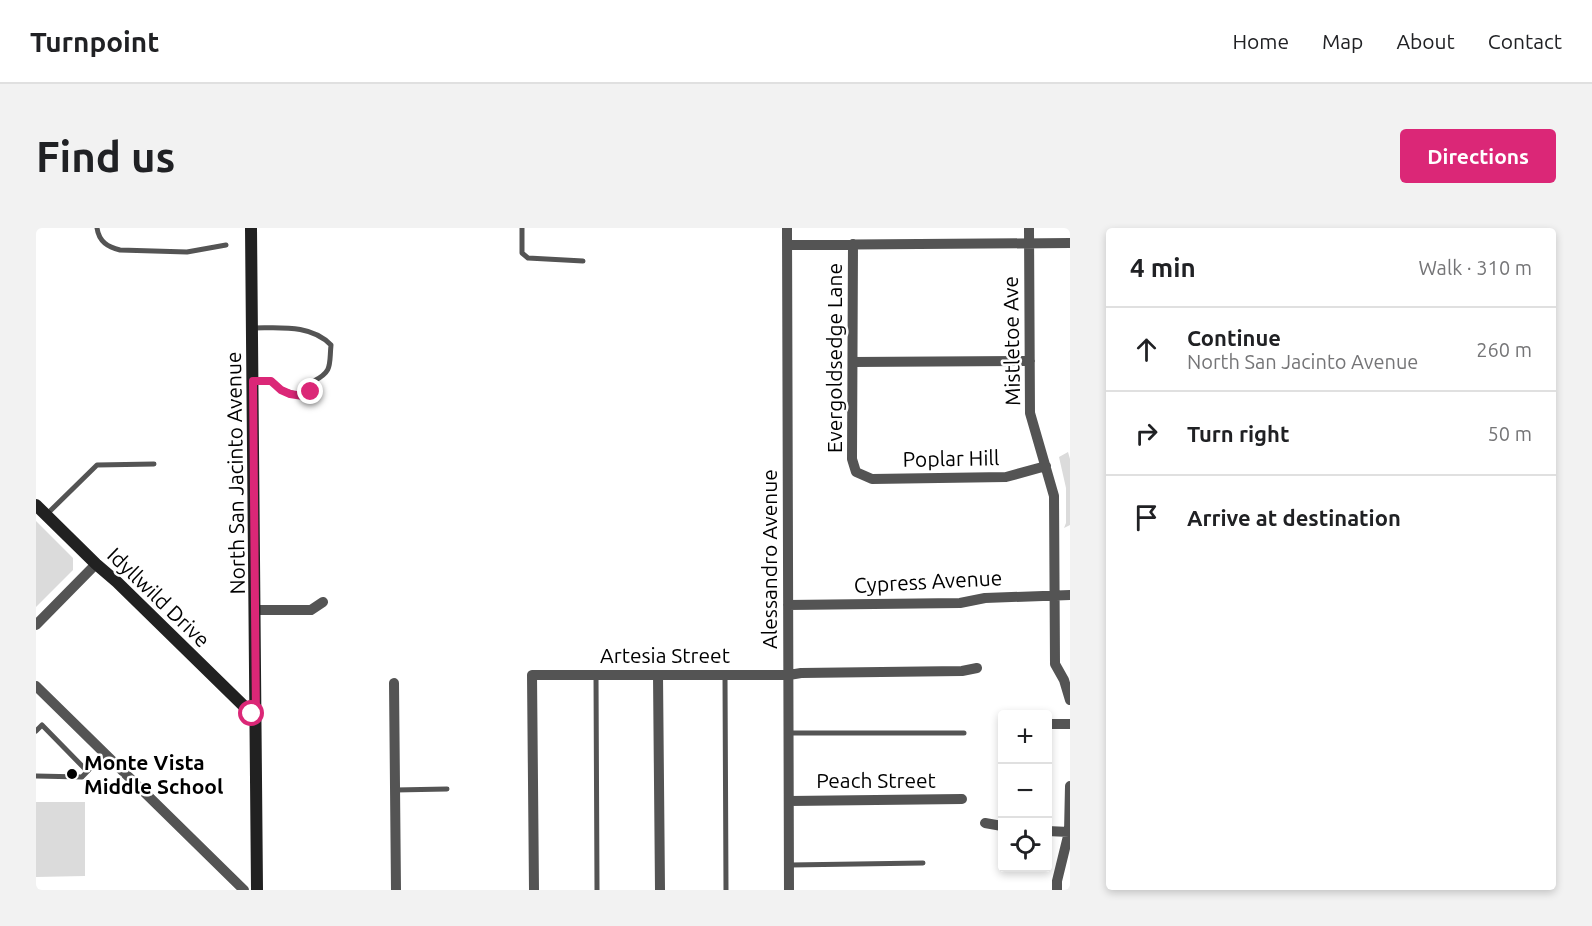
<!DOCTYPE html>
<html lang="en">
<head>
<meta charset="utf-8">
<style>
  :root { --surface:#fff; --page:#f2f2f2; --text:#202124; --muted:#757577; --line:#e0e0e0; --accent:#db2777 }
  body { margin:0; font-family:Ubuntu,sans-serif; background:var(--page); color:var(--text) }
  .controls { position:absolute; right:18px; bottom:18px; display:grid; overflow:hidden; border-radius:6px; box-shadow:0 3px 9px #0003 }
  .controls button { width:54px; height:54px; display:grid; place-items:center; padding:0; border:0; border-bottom:2px solid var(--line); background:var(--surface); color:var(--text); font:30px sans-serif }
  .stop { position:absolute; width:18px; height:18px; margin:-14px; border:4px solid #db2777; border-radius:50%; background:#fff }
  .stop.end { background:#db2777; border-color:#fff; box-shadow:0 2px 6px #0008 }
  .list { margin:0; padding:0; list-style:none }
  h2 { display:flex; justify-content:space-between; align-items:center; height:78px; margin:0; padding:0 24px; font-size:26px }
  h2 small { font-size:20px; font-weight:400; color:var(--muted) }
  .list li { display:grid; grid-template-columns:39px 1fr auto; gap:18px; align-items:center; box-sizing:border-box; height:84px; padding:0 24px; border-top:2px solid var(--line) }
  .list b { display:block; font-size:22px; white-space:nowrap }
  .list p { margin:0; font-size:20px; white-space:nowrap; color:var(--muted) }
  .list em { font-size:20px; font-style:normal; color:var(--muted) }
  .icon { flex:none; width:33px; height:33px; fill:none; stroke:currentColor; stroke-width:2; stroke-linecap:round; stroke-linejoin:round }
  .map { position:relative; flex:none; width:1034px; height:662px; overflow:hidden; border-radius:6px }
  header { display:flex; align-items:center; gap:36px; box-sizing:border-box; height:84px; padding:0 30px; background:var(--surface); border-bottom:2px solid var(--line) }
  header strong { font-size:28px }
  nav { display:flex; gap:33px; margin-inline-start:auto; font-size:21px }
  .intro { display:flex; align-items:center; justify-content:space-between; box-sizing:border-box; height:144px; padding:0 36px }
  h1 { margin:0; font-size:42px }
  .button { padding:15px 27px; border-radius:6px; background:var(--accent); color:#fff; font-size:21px; font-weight:700 }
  main { display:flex; gap:36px; padding:0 36px }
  aside { flex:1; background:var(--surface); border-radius:6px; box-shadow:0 3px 9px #0003 }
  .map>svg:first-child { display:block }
  .green { fill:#dbdbdb }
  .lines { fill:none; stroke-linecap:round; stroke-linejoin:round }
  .lane { stroke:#545454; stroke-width:5 }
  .street { stroke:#545454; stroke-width:10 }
  .secondary { stroke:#212121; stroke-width:12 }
  .route { stroke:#db2777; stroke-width:8 }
  .poi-dot { fill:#000; stroke:#fff; stroke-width:2 }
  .labels { text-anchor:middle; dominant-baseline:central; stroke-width:5; stroke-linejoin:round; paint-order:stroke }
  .street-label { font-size:21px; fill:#000; stroke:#fff }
  .poi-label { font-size:21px; font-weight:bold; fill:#000; stroke:#fff; text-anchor:start }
</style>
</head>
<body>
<header>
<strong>Turnpoint</strong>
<nav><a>Home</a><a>Map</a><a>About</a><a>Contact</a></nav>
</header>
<div class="intro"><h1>Find us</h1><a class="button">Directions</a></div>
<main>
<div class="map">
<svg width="1034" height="662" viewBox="0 0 1034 662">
  <rect width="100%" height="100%" fill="#fff"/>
  <!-- green -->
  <path class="green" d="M1032,224l2,7v66l-6,3 2,-5v-35l-7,-31z
    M0,293l37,37v12l-37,37z
    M0,574h49v74l-49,1z"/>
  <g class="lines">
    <!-- lane -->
    <path class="lane" d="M61,0c2,14 11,19 23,22l67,2 39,-7
      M486,0v25l6,5 55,3
      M217,100c27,0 58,-4 78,17 -2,20 2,26 -17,36l-3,11 -8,4 -22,-6 -10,-9h-17
      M11,286l50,-49 57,-1
      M560,447l1,215
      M689,448l1,214
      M0,503l6,-6 45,46
      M754,505h174
      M0,548l46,1 23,-24
      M359,562l52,-1
      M754,637l133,-2"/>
    <!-- street -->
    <path class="street" d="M751,0l2,662
      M993,0l1,185 24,83 1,168 9,16 6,20
      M817,16l-1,215 4,13 16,7 134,-2 40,-11
      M751,17l283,-2
      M817,134l177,-1
      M752,377l172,-2 25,-5 85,-3
      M220,382h55l12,-8
      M0,397l60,-61
      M622,447l2,215
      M358,455l2,207
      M0,458l208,204
      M1011,496h23
      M754,573l172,-2
      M949,595l17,3
      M1011,603l22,1
      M498,662l-2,-215h257l12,-2 161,-2 15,-3
      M1021,662v-9l12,-49 1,-46"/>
    <!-- secondary -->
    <path class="secondary" d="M215,0l6,662
      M0,277l60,59 21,18 139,136"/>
  </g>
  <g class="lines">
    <!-- route -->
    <path class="route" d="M216,486l4,4 -3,-337h18l10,9 9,4 13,2 8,-4"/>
  </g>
  <!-- markers -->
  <circle class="poi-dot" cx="36" cy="546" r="6"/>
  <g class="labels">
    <!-- street labels -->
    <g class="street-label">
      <text transform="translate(975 113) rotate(-91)">Mistletoe Ave</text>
      <text transform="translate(798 130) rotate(-90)">Evergoldsedge Lane</text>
      <text transform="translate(915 230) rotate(-1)">Poplar Hill</text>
      <text transform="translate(199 245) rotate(-91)">North San Jacinto Avenue</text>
      <text transform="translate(733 331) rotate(-90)">Alessandro Avenue</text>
      <text transform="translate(892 353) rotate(-3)">Cypress Avenue</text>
      <text transform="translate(123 369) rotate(44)">Idyllwild Drive</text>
      <text x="629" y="427">Artesia Street</text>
      <text x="840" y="552">Peach Street</text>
    </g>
    <!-- poi labels -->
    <g class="poi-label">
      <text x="48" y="534">Monte Vista<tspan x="48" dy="24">Middle School</tspan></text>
    </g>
  </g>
</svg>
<div class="controls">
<button>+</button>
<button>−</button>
<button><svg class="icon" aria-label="locate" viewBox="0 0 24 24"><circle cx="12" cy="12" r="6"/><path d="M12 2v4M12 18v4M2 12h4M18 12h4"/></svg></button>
</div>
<div class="stop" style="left:216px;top:486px"></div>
<div class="stop end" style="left:275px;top:164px"></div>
</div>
<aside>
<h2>4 min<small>Walk · 310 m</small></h2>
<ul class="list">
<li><svg class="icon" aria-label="ahead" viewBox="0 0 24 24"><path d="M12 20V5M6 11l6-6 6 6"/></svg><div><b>Continue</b><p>North San Jacinto Avenue</p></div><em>260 m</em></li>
<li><svg class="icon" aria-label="right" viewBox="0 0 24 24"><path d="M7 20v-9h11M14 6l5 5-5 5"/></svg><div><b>Turn right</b></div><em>50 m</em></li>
<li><svg class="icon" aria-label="arrive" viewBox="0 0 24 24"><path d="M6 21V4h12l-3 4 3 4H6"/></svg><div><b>Arrive at destination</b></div></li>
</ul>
</aside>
</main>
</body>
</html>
